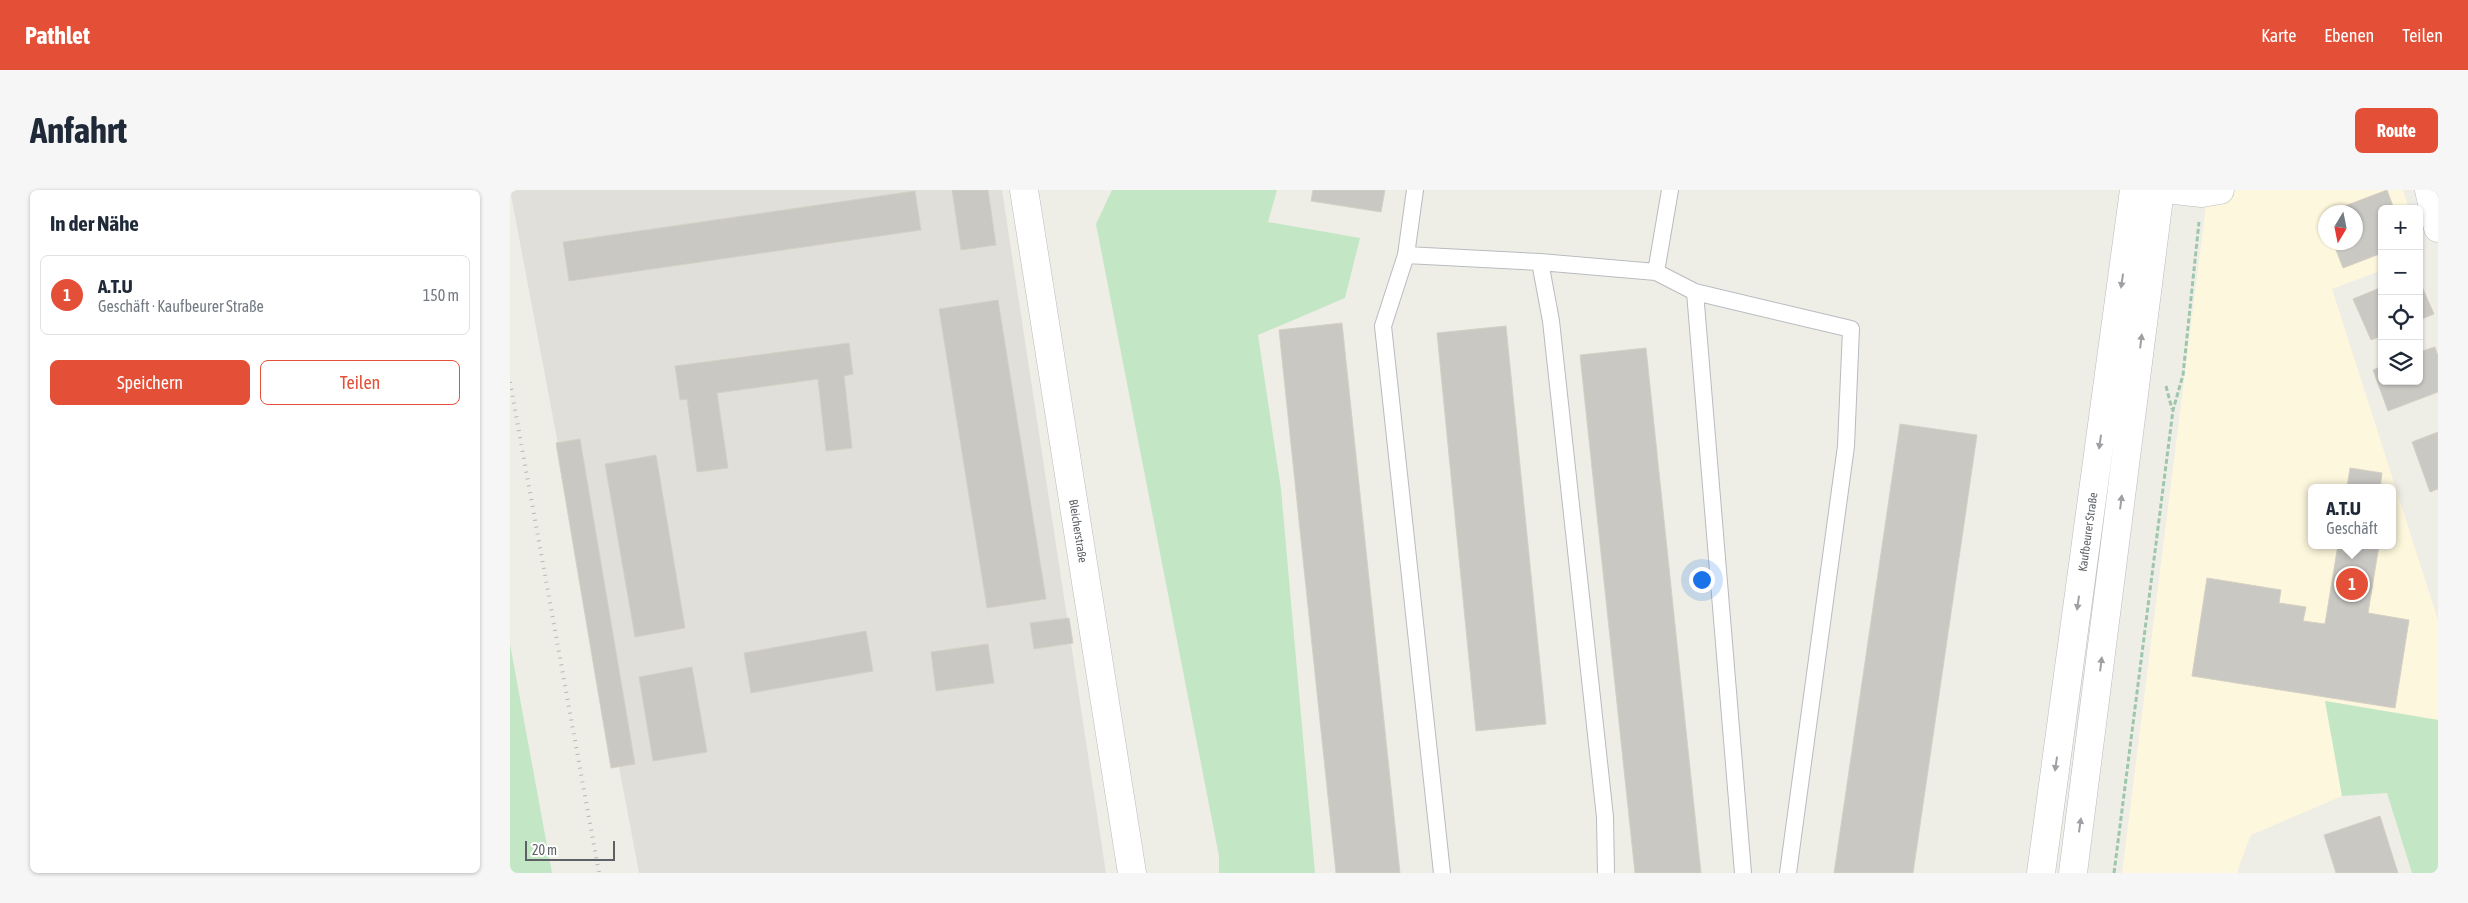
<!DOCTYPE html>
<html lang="de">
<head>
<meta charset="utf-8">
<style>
  :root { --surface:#fff; --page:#f6f6f7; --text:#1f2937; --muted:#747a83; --line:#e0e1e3; --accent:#e44f37 }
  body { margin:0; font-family:"Asap Condensed",sans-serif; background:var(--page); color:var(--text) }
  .controls { position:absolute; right:15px; top:15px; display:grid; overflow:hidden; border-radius:8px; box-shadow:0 1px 4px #0004 }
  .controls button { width:45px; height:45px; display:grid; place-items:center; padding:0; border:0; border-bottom:1px solid var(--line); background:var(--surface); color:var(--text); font:25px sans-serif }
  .compass { position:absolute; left:1808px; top:15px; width:45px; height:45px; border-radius:50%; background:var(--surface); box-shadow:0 1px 4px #0004; rotate:190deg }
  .scale { position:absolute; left:15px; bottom:12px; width:90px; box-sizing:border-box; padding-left:5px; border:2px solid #5d6166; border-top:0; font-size:14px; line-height:18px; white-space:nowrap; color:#5d6166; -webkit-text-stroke:4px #fff; paint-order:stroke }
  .you { position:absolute; left:1191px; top:389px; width:18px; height:18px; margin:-12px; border:4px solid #fff; border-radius:50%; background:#1a73e8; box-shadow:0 0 0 8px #1a73e833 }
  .badge { display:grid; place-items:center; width:32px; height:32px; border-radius:50%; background:var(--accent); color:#fff; font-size:16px; font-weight:700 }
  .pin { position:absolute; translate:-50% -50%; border:2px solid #fff; box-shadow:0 1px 5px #0006 }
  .popup { position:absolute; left:1798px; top:294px; width:88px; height:65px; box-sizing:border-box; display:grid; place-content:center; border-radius:8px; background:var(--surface); filter:drop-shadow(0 1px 4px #0005); font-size:16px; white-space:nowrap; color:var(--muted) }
  .popup b { font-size:19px; color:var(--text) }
  .popup::after { content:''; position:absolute; left:50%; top:100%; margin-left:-10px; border:10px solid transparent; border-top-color:var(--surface) }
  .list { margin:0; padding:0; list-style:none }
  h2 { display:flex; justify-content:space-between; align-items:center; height:65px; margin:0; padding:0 20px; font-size:21px }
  h2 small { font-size:16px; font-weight:400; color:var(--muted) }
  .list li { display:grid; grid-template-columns:32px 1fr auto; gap:15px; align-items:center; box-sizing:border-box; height:80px; margin:0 10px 10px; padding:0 10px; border:1px solid var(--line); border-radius:8px }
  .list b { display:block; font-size:19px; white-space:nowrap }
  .list p { margin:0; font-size:16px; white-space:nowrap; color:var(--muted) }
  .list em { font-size:16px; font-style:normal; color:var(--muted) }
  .actions { display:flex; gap:10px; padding:15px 20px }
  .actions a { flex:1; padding:11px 0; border:1px solid var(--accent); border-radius:8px; text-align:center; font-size:18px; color:var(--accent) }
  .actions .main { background:var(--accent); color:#fff }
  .icon { flex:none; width:28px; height:28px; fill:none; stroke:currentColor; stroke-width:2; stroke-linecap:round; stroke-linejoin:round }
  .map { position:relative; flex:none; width:1928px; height:683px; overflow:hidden; border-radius:8px }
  header { display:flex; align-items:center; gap:30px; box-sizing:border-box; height:70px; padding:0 25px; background:var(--accent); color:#fff }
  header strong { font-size:24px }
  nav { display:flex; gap:28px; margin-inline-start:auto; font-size:18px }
  .intro { display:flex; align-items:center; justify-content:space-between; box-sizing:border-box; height:120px; padding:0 30px }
  h1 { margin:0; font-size:35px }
  .button { padding:12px 22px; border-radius:8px; background:var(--accent); color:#fff; font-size:18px; font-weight:700 }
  main { display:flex; gap:30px; padding:0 30px }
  aside { flex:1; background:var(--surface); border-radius:8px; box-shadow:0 1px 4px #0004 }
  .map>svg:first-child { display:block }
  .commercial { fill:#fdf7dd; fill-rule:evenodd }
  .industrial { fill:#e1dfda }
  .green { fill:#c3e6c5 }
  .building { fill:#cac8c3; stroke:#d4d0c4 }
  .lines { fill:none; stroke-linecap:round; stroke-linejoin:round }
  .lane-casing { stroke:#b8bbbf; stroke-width:18 }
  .street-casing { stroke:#b8bbbf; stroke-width:29 }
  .secondary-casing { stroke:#b7babf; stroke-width:29 }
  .path { stroke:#9dc6ab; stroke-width:3; stroke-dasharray:5 2.5; stroke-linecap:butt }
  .lane { stroke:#fff; stroke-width:16 }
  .street { stroke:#fff; stroke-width:28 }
  .secondary { stroke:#fff; stroke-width:28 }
  .rail { stroke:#b6b7b7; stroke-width:4; stroke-dasharray:1 6; stroke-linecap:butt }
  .oneway { fill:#9ea0a3 }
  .labels { text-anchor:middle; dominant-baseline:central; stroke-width:4; stroke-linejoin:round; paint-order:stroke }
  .street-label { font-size:12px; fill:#5d6166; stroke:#fff }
</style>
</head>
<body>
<header>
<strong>Pathlet</strong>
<nav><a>Karte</a><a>Ebenen</a><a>Teilen</a></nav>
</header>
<div class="intro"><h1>Anfahrt</h1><a class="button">Route</a></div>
<main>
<aside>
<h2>In der Nähe<small></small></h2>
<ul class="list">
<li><span class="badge">1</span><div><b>A.T.U</b><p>Geschäft · Kaufbeurer Straße</p></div><em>150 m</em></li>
</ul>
<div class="actions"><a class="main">Speichern</a><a>Teilen</a></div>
</aside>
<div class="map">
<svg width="1928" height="683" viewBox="0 0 1928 683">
  <rect width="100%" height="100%" fill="#efeee6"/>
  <!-- commercial -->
  <path class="commercial" d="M1698,0h195l6,19h-27v61l-50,19 106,331v100l-112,-19 16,95 -91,39 -13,34v4h-116zM1816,22h30v30h-30zM1802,298h80v57h-80z"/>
  <!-- industrial -->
  <path class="industrial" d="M0,0h492l104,683h-467z"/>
  <!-- green -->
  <path class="green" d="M602,0h165l-9,32 92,16 -15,60 -87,37 23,154 34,384h-96v-17l-123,-632z
    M0,454l42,229h-42z
    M1815,511l113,19v153h-26l-25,-80 -45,3z"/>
  <!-- building -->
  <path class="building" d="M442,0h36l8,55 -35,5z
    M803,0h72l-4,22 -70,-11z
    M1877,0l7,19h-12v44l-39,15 -10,-26h23v-30h-27z
    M405,1l6,39 -352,51 -6,-39z
    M1909,90l15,34 -15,6z
    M1872,97v49l-11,4 -18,-41z
    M488,110l48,299 -59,9 -48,-299z
    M832,133l58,550h-64l-57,-543z
    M996,136l40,398 -70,7 -39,-398z
    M339,153l4,31 -9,2 8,72 -26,3 -8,-72 -101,14 11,75 -31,4 -10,-73 -7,1 -5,-34z
    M1925,157l3,9v36l-50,19 -15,-41 9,-4v15h37v-29z
    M1136,158l55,525h-66l-55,-518z
    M1390,234l77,11 -64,438h-79z
    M1928,242v57l-8,3 -18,-50z
    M70,249l55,325 -24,4 -55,-325z
    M146,265l29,173 -50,9 -30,-173z
    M1840,278l32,5 -2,15h-33z
    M1828,355h41l-11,68 41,7 -14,88 -203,-32 15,-98 74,12 -2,13 27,4 -3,14 22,3z
    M559,428l4,25 -39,6 -4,-26z
    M356,441l7,40 -122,22 -7,-40z
    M478,454l6,39 -58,8 -5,-39z
    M182,477l15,85 -54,9 -14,-84z
    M1870,626l18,57h-62l-12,-38z"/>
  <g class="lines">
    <!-- lane casing -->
    <g class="lane-casing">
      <path id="lane" d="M905,0l-9,65 -23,71 59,547
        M896,65l134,7 11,59 54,496 1,56
        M1030,72l116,10 39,20 48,581
        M1146,82l14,-82
        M1185,102l156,37 -5,117 -58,427"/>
    </g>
    <!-- street casing -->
    <g class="street-casing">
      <path id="street" d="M514,0l108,683
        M1665,0l27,3 18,-3
        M1919,0l9,38"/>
    </g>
    <!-- secondary casing -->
    <g class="secondary-casing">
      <path id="secondary" d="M1531,683l93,-683
        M1563,683l87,-683"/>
    </g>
    <!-- path -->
    <path class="path" d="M1656,196l6,23
      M1604,683l59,-463 10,-35 16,-153"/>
    <!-- lane -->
    <use href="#lane" class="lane"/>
    <!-- street -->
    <use href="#street" class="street"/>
    <!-- secondary -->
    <use href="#secondary" class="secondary"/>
    <!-- rail -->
    <path class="rail" d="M0,192l89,491"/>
  </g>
  <!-- one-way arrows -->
  <defs><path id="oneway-solid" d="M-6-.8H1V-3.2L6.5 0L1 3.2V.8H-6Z" transform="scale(1.25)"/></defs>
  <g class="oneway">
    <use href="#oneway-solid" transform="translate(1612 91) rotate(98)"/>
    <use href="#oneway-solid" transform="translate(1631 151) rotate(-83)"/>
    <use href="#oneway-solid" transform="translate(1590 252) rotate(98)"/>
    <use href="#oneway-solid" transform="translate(1611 312) rotate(-83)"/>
    <use href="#oneway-solid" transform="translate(1568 413) rotate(98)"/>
    <use href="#oneway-solid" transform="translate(1591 474) rotate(-83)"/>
    <use href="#oneway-solid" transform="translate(1546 574) rotate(98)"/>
    <use href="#oneway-solid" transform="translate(1570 635) rotate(-82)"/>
  </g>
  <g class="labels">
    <!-- street labels -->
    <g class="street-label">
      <text transform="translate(568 341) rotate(81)">Bleicherstraße</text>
      <text transform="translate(1578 342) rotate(-82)">Kaufbeurer Straße</text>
    </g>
  </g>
</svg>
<div class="controls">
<button>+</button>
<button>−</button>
<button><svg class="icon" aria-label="locate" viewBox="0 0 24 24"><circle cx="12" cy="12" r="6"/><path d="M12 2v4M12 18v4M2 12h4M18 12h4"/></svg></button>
<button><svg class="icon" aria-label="layers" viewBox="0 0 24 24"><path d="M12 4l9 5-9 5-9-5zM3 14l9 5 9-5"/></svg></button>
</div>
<svg class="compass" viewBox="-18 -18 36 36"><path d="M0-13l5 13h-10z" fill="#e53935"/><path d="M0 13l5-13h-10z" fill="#747a83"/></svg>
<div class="scale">20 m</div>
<div class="you"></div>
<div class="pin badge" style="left:1842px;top:394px">1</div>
<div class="popup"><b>A.T.U</b>Geschäft</div>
</div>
</main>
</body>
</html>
